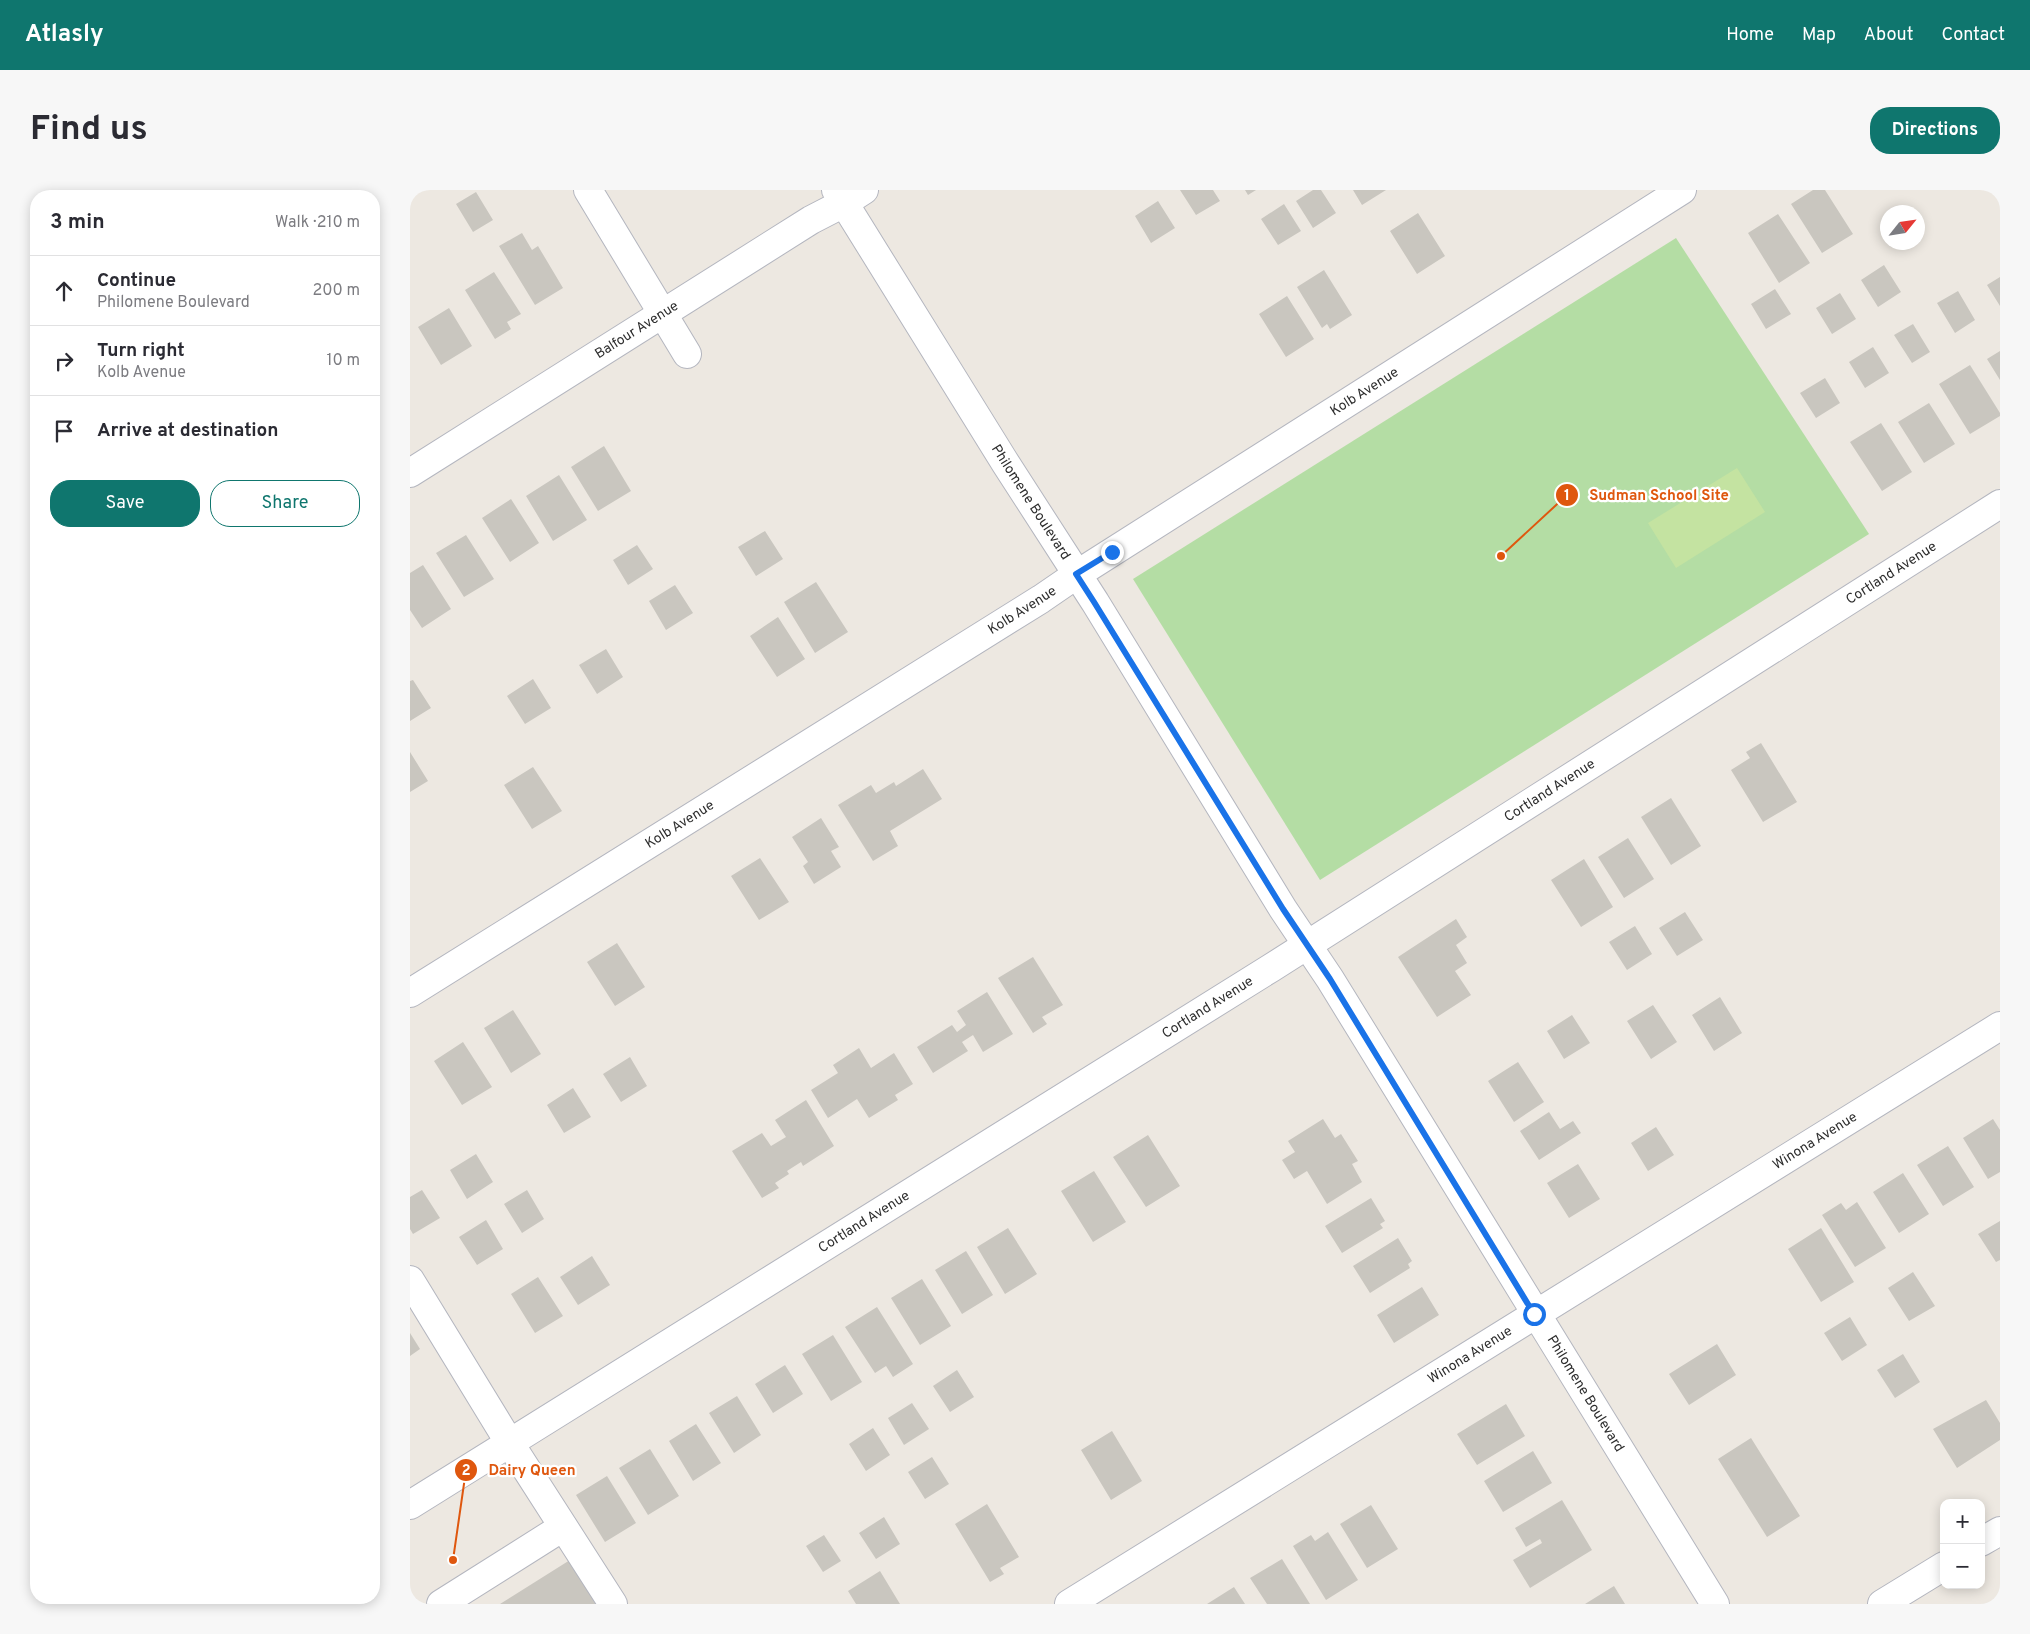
<!DOCTYPE html>
<html lang="en">
<head>
<meta charset="utf-8">
<style>
  :root { --surface:#fff; --page:#f7f7f7; --text:#2b2b33; --muted:#7c7c81; --line:#e1e1e2; --accent:#0f766e }
  body { margin:0; font-family:Overpass,sans-serif; background:var(--page); color:var(--text) }
  .controls { position:absolute; right:15px; bottom:15px; display:grid; overflow:hidden; border-radius:10px; box-shadow:0 2px 12px #0003 }
  .controls button { width:45px; height:45px; display:grid; place-items:center; padding:0; border:0; border-bottom:1px solid var(--line); background:var(--surface); color:var(--text); font:25px sans-serif }
  .compass { position:absolute; left:1470px; top:15px; width:45px; height:45px; border-radius:50%; background:var(--surface); box-shadow:0 2px 12px #0003; rotate:60deg }
  .stop { position:absolute; width:15px; height:15px; margin:-11px; border:4px solid #1a73e8; border-radius:50%; background:#fff }
  .stop.end { background:#1a73e8; border-color:#fff; box-shadow:0 1px 5px #0008 }
  .list { margin:0; padding:0; list-style:none }
  h2 { display:flex; justify-content:space-between; align-items:center; height:65px; margin:0; padding:0 20px; font-size:21px }
  h2 small { font-size:16px; font-weight:400; color:var(--muted) }
  .list li { display:grid; grid-template-columns:32px 1fr auto; gap:15px; align-items:center; box-sizing:border-box; height:70px; padding:0 20px; border-top:1px solid var(--line) }
  .list b { display:block; font-size:19px; white-space:nowrap }
  .list p { margin:0; font-size:16px; white-space:nowrap; color:var(--muted) }
  .list em { font-size:16px; font-style:normal; color:var(--muted) }
  .actions { display:flex; gap:10px; padding:15px 20px }
  .actions a { flex:1; padding:11px 0; border:1px solid var(--accent); border-radius:20px; text-align:center; font-size:18px; color:var(--accent) }
  .actions .main { background:var(--accent); color:#fff }
  .icon { flex:none; width:28px; height:28px; fill:none; stroke:currentColor; stroke-width:2; stroke-linecap:round; stroke-linejoin:round }
  .map { position:relative; flex:none; width:1590px; height:1414px; overflow:hidden; border-radius:20px }
  header { display:flex; align-items:center; gap:30px; box-sizing:border-box; height:70px; padding:0 25px; background:var(--accent); color:#fff }
  header strong { font-size:24px }
  nav { display:flex; gap:28px; margin-inline-start:auto; font-size:18px }
  .intro { display:flex; align-items:center; justify-content:space-between; box-sizing:border-box; height:120px; padding:0 30px }
  h1 { margin:0; font-size:35px }
  .button { padding:12px 22px; border-radius:20px; background:var(--accent); color:#fff; font-size:18px; font-weight:700 }
  main { display:flex; gap:30px; padding:0 30px }
  aside { flex:1; background:var(--surface); border-radius:20px; box-shadow:0 2px 12px #0003 }
  .map>svg:first-child { display:block }
  .park { fill:#b4dda4 }
  .pitch { fill:#c4e3a1 }
  .building { fill:#c9c6bf }
  .lines { fill:none; stroke-linecap:round; stroke-linejoin:round }
  .minor-casing { stroke:#b4b6bf; stroke-width:30 }
  .minor { stroke:#fff; stroke-width:28 }
  .route { stroke:#1a73e8; stroke-width:6 }
  .labels { text-anchor:middle; dominant-baseline:central; stroke-width:4.5; stroke-linejoin:round; paint-order:stroke }
  .street-label { font-size:14px; fill:#2d2d2d; stroke:#fff }
  .leader { fill:none; stroke:#df570e; stroke-width:2 }
  .callout-dot { fill:#df570e; stroke:#fff; stroke-width:2 }
  .mark-label { font-size:15px; text-anchor:middle; font-weight:bold; fill:#fff }
  .callout-label { font-size:15px; text-anchor:middle; font-weight:bold; fill:#df570e; stroke:#fff; stroke-width:4.5; stroke-linejoin:round; paint-order:stroke }
</style>
</head>
<body>
<header>
<strong>Atlasly</strong>
<nav><a>Home</a><a>Map</a><a>About</a><a>Contact</a></nav>
</header>
<div class="intro"><h1>Find us</h1><a class="button">Directions</a></div>
<main>
<aside>
<h2>3 min<small>Walk · 210 m</small></h2>
<ul class="list">
<li><svg class="icon" aria-label="ahead" viewBox="0 0 24 24"><path d="M12 20V5M6 11l6-6 6 6"/></svg><div><b>Continue</b><p>Philomene Boulevard</p></div><em>200 m</em></li>
<li><svg class="icon" aria-label="right" viewBox="0 0 24 24"><path d="M7 20v-9h11M14 6l5 5-5 5"/></svg><div><b>Turn right</b><p>Kolb Avenue</p></div><em>10 m</em></li>
<li><svg class="icon" aria-label="arrive" viewBox="0 0 24 24"><path d="M6 21V4h12l-3 4 3 4H6"/></svg><div><b>Arrive at destination</b></div></li>
</ul>
<div class="actions"><a class="main">Save</a><a>Share</a></div>
</aside>
<div class="map">
<svg width="1590" height="1414" viewBox="0 0 1590 1414">
  <rect width="100%" height="100%" fill="#ede8e1"/>
  <!-- park -->
  <path class="park" d="M1266,48l193,296 -549,346 -187,-301z"/>
  <!-- pitch -->
  <path class="pitch" d="M1327,278l28,44 -89,56 -28,-45z"/>
  <!-- building -->
  <path class="building" d="M770,0h33l7,11 -24,14z
    M835,0h11l-8,5z
    M903,0h8l15,23 -23,15 -17,-27z
    M943,0h33l-24,15z
    M1403,0h12l28,44 -31,19 -31,-49z
    M66,2l17,28 -20,12 -17,-28z
    M748,11l17,27 -24,15 -16,-27z
    M874,14l17,27 -23,14 -17,-26z
    M1008,23l27,43 -28,18 -27,-43z
    M1368,24l32,49 -31,20 -31,-50z
    M112,43l10,17 6,-4 25,42 -28,17 -36,-59z
    M1474,75l17,27 -23,15 -17,-27z
    M914,80l28,45 -22,14 -3,-5 -5,4 -25,-41z
    M84,82l27,42 -14,8 4,7 -16,10 -30,-49z
    M1590,87v29l-13,-21z
    M1365,99l16,25 -25,15 -15,-25z
    M1548,101l17,29 -20,13 -18,-30z
    M1430,103l16,26 -24,15 -16,-26z
    M877,106l27,43 -28,18 -27,-43z
    M39,118l23,38 -31,19 -23,-38z
    M1503,134l17,28 -18,11 -18,-28z
    M1463,157l16,26 -24,15 -16,-26z
    M1590,161v29l-13,-21z
    M1560,175l30,48v3l-30,18 -31,-50z
    M1415,188l15,25 -24,15 -16,-25z
    M1519,213l26,41 -31,19 -26,-41z
    M1471,233l31,49 -30,19 -32,-49z
    M194,256l27,45 -33,20 -27,-44z
    M149,285l28,45 -34,21 -27,-45z
    M101,309l28,44 -29,19 -28,-44z
    M355,341l18,28 -27,17 -18,-29z
    M56,345l28,44 -30,18 -28,-44z
    M227,355l16,24 -25,16 -15,-25z
    M13,375l28,44 -29,19 -12,-18v-37z
    M406,392l32,50 -33,21 -31,-51z
    M265,395l18,28 -27,17 -17,-29z
    M368,427l27,42 -28,18 -27,-41z
    M196,459l17,28 -26,17 -18,-29z
    M123,489l18,29 -26,16 -18,-28z
    M3,490l18,28 -21,13v-40z
    M1351,553l36,59 -34,20 -32,-52 19,-12 -4,-6z
    M0,562l18,29 -18,11z
    M123,577l29,44 -30,18 -28,-44z
    M513,579l19,30 -52,32 8,15 -25,15 -35,-56 33,-20 5,8 18,-11 2,4z
    M1261,608l30,48 -30,19 -30,-48z
    M411,628l18,29 -8,4 10,16 -27,17 -11,-18 5,-4 -16,-25z
    M1218,648l26,41 -30,19 -26,-41z
    M350,668l29,44 -30,18 -28,-44z
    M1174,669l29,48 -32,20 -30,-47z
    M1275,722l18,28 -26,16 -18,-28z
    M1046,729l11,18 -11,8 11,18 -12,8 16,24 -34,22 -39,-60z
    M1225,736l17,28 -25,16 -18,-28z
    M207,753l28,44 -30,19 -28,-44z
    M623,767l30,48 -21,12 5,7 -14,9 -35,-55z
    M577,802l26,42 -30,18 -10,-17 -11,7 6,9 -35,22 -16,-26 35,-22 5,7 9,-7 -9,-14z
    M1310,807l22,36 -28,18 -22,-36z
    M1243,815l24,37 -26,17 -24,-38z
    M103,820l28,44 -30,19 -27,-45z
    M1162,825l18,28 -26,16 -17,-28z
    M53,852l29,45 -30,18 -28,-44z
    M449,858l12,20 23,-15 19,31 -18,11 3,5 -29,18 -12,-19 -29,19 -17,-28 27,-17 -5,-8z
    M220,867l17,29 -26,16 -18,-28z
    M1108,872l26,40 -30,20 -26,-41z
    M163,898l18,29 -27,16 -17,-28z
    M396,910l28,46 -31,20 -2,-4 -14,9 2,3 -14,9 4,5 -17,10 -30,-47 30,-18 9,13 15,-9 -11,-17z
    M1139,922l11,17 13,-8 8,12 -42,27 -19,-29z
    M913,929l12,19 6,-4 17,27 -6,3 10,18 -35,22 -20,-33 -13,8 -12,-19 13,-8 -7,-11z
    M1583,929l7,11v42l-12,7 -25,-41z
    M1246,937l18,28 -26,16 -17,-28z
    M738,945l32,51 -34,21 -33,-50z
    M1538,956l26,41 -31,19 -26,-41z
    M66,964l17,28 -26,17 -17,-29z
    M1168,974l22,35 -31,19 -22,-35z
    M684,981l32,51 -33,20 -32,-51z
    M1493,983l26,41 -30,19 -26,-41z
    M12,1000l18,28 -27,16 -3,-5v-32z
    M117,1000l17,29 -22,14 -18,-29z
    M961,1008l14,23 -5,3 3,4 -41,25 -17,-27z
    M1447,1012l29,46 -31,19 -33,-52 19,-12 5,7z
    M76,1030l17,29 -26,16 -18,-28z
    M1590,1031v39l-4,2 -18,-28z
    M598,1038l29,46 -32,20 -28,-47z
    M1411,1038l33,54 -33,20 -33,-53z
    M988,1048l14,23 -4,3 2,4 -40,25 -17,-27z
    M556,1061l27,44 -31,19 -27,-44z
    M182,1066l18,29 -32,20 -18,-28z
    M1503,1082l22,34 -26,15 -21,-33z
    M128,1087l25,39 -28,17 -24,-39z
    M512,1089l29,47 -31,19 -29,-47z
    M1012,1097l17,28 -45,28 -17,-28z
    M467,1117l36,57 -20,13 -7,-11 -11,7 -30,-46z
    M1440,1127l17,28 -25,16 -18,-28z
    M0,1143l10,16 -10,7z
    M423,1145l29,47 -31,19 -29,-47z
    M1307,1154l19,31 -47,30 -20,-31z
    M1493,1164l17,28 -25,16 -18,-28z
    M375,1175l18,29 -30,19 -18,-29z
    M547,1180l17,27 -24,15 -17,-26z
    M327,1206l24,39 -27,18 -25,-40z
    M1576,1210l14,23v17l-43,28 -24,-39z
    M502,1213l17,26 -25,16 -16,-27z
    M1096,1214l19,32 -48,29 -20,-31z
    M286,1234l25,39 -28,18 -24,-40z
    M463,1238l17,27 -24,16 -17,-27z
    M702,1241l30,50 -31,19 -30,-50z
    M1341,1248l49,78 -33,21 -49,-78z
    M240,1259l29,47 -31,19 -29,-47z
    M1123,1261l19,32 -49,29 -19,-31z
    M522,1267l17,27 -24,15 -17,-27z
    M197,1286l29,47 -31,19 -29,-47z
    M1152,1310l30,50 -62,38 -17,-28 29,-17 -2,-4 -14,8 -11,-19z
    M577,1314l32,53 -19,11 4,6 -14,8 -35,-58z
    M961,1315l27,44 -31,19 -27,-44z
    M474,1327l16,27 -24,15 -17,-26z
    M918,1342l30,48 -32,20 -33,-54 18,-11 4,6z
    M414,1345l17,26 -18,11 -17,-26z
    M872,1369l28,45h-43l-17,-26z
    M160,1370l28,44h-98z
    M470,1381l20,33h-44l-8,-13z
    M1204,1396l11,18h-40z
    M824,1397l11,17h-38z"/>
  <g class="lines">
    <!-- minor casing -->
    <g class="minor-casing">
      <g id="minor">
        <path d="M178,0l99,164"/>
        <path id="s1" d="M426,0l170,274 89,138 188,307 47,70 385,625"/>
        <path id="s2" d="M0,283l401,-253 33,-17 20,-13"/>
        <path id="s3" d="M0,803l631,-394 35,-24 606,-385"/>
        <path d="M0,1090l99,162 104,162"/>
        <path id="s4" d="M0,1315l861,-537 729,-464"/>
        <path d="M1571,1352l19,-11"/>
        <path d="M31,1414l122,-77"/>
        <path id="s5" d="M659,1414l931,-578"/>
        <path d="M1472,1414l62,-38"/>
      </g>
    </g>
    <!-- minor -->
    <use href="#minor" class="minor"/>
  </g>
  <g class="lines">
    <!-- route -->
    <path class="route" d="M702,362l-36,22 18,28 189,307 47,70 204,335"/>
  </g>
  <g class="labels">
    <!-- street labels -->
    <g class="street-label">
      <text stroke="none"><textPath href="#s2" startOffset="268">Balfour Avenue</textPath></text>
      <text stroke="none"><textPath href="#s3" startOffset="1128">Kolb Avenue</textPath></text>
      <text stroke="none"><textPath href="#s1" startOffset="368">Philomene Boulevard</textPath></text>
      <text stroke="none"><textPath href="#s4" startOffset="1750">Cortland Avenue</textPath></text>
      <text stroke="none"><textPath href="#s3" startOffset="722">Kolb Avenue</textPath></text>
      <text stroke="none"><textPath href="#s4" startOffset="1345">Cortland Avenue</textPath></text>
      <text stroke="none"><textPath href="#s3" startOffset="318">Kolb Avenue</textPath></text>
      <text stroke="none"><textPath href="#s4" startOffset="940">Cortland Avenue</textPath></text>
      <text stroke="none"><textPath href="#s5" startOffset="878">Winona Avenue</textPath></text>
      <text stroke="none"><textPath href="#s4" startOffset="535">Cortland Avenue</textPath></text>
      <text stroke="none"><textPath href="#s5" startOffset="472">Winona Avenue</textPath></text>
      <text stroke="none"><textPath href="#s1" startOffset="1418">Philomene Boulevard</textPath></text>
    </g>
  </g>
  <!-- callouts -->
  <path class="leader" d="M1091 366L1157 305M43 1370L56 1280"/>
  <g class="callout-dot">
    <circle cx="1091" cy="366" r="5"/>
    <circle cx="43" cy="1370" r="5"/>
    <circle cx="1157" cy="305" r="12"/>
    <circle cx="56" cy="1280" r="12"/>
  </g>
  <g class="mark-label">
    <text x="1157" y="310">1</text>
    <text x="56" y="1285">2</text>
  </g>
  <g class="callout-label">
    <text x="1249" y="310">Sudman School Site</text>
    <text x="122" y="1285">Dairy Queen</text>
  </g>
</svg>
<div class="controls">
<button>+</button>
<button>−</button>
</div>
<svg class="compass" viewBox="-18 -18 36 36"><path d="M0-13l5 13h-10z" fill="#e53935"/><path d="M0 13l5-13h-10z" fill="#7c7c81"/></svg>
<div class="stop" style="left:1124px;top:1124px"></div>
<div class="stop end" style="left:702px;top:362px"></div>
</div>
</main>
</body>
</html>
